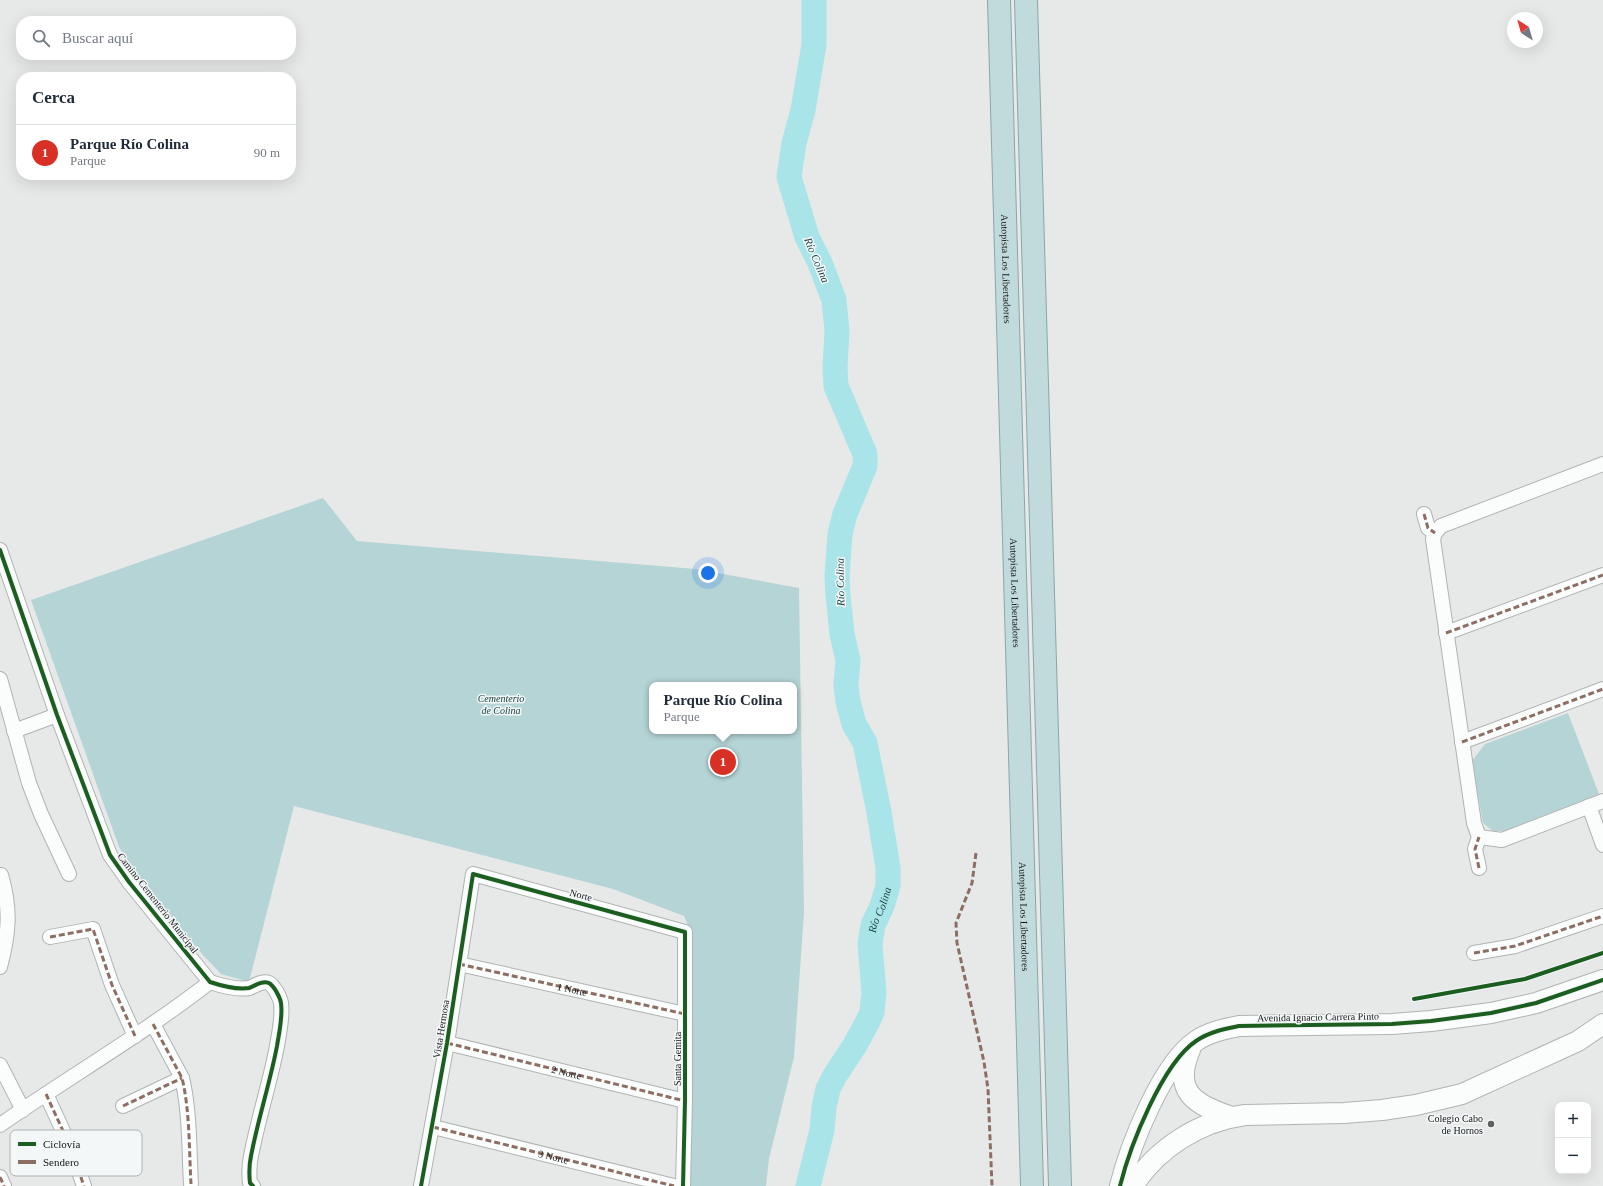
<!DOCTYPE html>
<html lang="es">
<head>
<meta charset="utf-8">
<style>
  :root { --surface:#fff; --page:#f6f6f7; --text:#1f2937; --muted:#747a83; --line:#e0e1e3; --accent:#d93025 }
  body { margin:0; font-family:"Times New Roman",serif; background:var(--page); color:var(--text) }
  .controls { position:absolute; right:12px; bottom:12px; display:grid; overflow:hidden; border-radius:8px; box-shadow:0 4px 16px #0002 }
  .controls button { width:36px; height:36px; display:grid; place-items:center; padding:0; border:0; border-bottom:1px solid var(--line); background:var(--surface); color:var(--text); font:20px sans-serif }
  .compass { position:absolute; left:1507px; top:12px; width:36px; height:36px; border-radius:50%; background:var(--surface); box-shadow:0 4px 16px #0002; rotate:323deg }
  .you { position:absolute; left:708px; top:573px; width:14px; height:14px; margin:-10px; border:3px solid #fff; border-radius:50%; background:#1a73e8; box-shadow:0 0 0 6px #1a73e833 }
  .badge { display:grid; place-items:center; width:26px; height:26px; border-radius:50%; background:var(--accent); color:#fff; font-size:13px; font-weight:700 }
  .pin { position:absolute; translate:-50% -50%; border:2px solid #fff; box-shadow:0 1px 4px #0006 }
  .popup { position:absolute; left:649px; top:682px; width:148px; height:52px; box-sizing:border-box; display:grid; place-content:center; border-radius:8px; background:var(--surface); filter:drop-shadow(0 1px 3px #0005); font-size:13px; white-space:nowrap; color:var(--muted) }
  .popup b { font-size:15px; color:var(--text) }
  .popup::after { content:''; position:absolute; left:50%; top:100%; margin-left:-8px; border:8px solid transparent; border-top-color:var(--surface) }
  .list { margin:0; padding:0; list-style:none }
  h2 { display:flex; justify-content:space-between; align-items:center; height:52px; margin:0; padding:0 16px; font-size:17px }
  h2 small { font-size:13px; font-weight:400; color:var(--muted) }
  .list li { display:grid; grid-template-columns:26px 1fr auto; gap:12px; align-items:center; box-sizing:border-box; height:56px; padding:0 16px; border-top:1px solid var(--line) }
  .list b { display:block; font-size:15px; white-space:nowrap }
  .list p { margin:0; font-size:13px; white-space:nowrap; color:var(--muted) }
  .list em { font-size:13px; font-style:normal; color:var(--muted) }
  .icon { flex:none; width:22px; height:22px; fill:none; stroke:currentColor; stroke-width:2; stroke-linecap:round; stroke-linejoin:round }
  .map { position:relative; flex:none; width:1603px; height:1186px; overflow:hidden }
  .search { position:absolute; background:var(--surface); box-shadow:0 4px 16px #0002; left:16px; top:16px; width:280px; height:44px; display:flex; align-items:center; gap:10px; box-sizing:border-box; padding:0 14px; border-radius:16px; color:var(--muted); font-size:15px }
  .panel { position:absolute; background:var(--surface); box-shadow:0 4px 16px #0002; left:16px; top:72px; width:280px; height:108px; border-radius:16px }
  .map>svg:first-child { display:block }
  .green { fill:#b5d4d6; fill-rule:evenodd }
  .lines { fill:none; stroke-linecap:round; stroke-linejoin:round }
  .river { stroke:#a8e4e8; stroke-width:25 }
  .street-casing { stroke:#b1b3b3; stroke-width:16 }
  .secondary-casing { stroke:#b1b3b3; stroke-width:22 }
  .highway-casing { stroke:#8aa6a8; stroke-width:24 }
  .street { stroke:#fbfcfc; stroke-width:14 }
  .secondary { stroke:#fbfcfc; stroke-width:20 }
  .highway { stroke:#c1dbdc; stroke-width:22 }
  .quiet { stroke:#8d6e63; stroke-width:3; stroke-dasharray:6 3; stroke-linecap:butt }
  .cycleway-casing { stroke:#f3f7f7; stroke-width:6 }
  .cycleway { stroke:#1b5e20; stroke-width:4 }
  .poi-dot { fill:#606161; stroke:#f3f7f7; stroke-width:1.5 }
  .labels { text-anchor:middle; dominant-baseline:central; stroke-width:3; stroke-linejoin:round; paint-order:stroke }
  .street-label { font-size:10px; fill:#171818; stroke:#f3f7f7 }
  .park-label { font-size:10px; font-style:italic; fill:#113a3c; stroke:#f3f7f7 }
  .poi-label { font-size:10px; fill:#171818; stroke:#f3f7f7; text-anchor:end }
  .water-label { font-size:11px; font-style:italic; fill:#1a4345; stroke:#f3f7f7 }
  .key { fill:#f3f7f7; stroke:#b1b4b4; stroke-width:1 }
  .key-label { font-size:11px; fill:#171818 }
</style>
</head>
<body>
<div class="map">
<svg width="1603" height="1186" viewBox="0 0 1603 1186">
  <rect width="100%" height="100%" fill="#e7e9e9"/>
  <!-- green -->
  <path class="green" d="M323,498l34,43 339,28 103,19 5,324 -10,145 -25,102 -3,27h-81l5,-256 -6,-14 -71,-27 -319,-83 -45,176 -28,-8 -19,-20 -66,-80 -17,-27 -88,-247zM652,685h142v46h-142z
    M1568,713l31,81 -95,37h-11l-10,-8 -11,-62 13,-17z"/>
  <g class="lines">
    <!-- river -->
    <path class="river" id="s1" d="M808,1186l14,-56 2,-23 4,-18 6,-12 21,-32 13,-24 4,-9 2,-19 -4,-49 3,-19 9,-19 6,-20v-18l-9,-56 -14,-69 -11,-19 -6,-22 -2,-17 2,-25 -6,-26 -4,-39 -1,-19 3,-42 5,-20 20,-48v-12l-29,-68 -1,-19 2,-36 -3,-31 -14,-37 -13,-26 -18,-60 5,-34 9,-33 11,-65v-45"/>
    <!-- street casing -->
    <g class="street-casing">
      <g id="street">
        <path d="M1424,514l4,14 7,5"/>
        <path d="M0,550l57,165 53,140 19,27 81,100c12,4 26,8 39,6 6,-2 13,-8 20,-5 5,3 11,14 12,20 2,14 -2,30 -4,43 -7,37 -19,73 -26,110 -2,9 -2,18 -1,27l3,3"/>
        <path d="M1446,633l157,-58"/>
        <path d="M0,679l29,104 12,31 28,60"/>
        <path d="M14,731l43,-16"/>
        <path d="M1462,742l141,-53"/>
        <path d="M1589,806l14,39"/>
        <path d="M1479,837l23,3 101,-39"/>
        <path d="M1479,868l-4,-19 4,-12 -5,-14 -41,-284 2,-6 6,-7 162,-62"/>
        <path d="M50,937l43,-8 19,56 23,51"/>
        <path d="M1474,953l41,-7 88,-30"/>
        <path id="s2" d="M459,964l226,50"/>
        <path d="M0,967c9,-34 11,-58 1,-92"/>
        <path d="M153,1024l29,54c8,33 7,72 9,106"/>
        <path id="s3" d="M447,1043l238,58"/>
        <path d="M0,1065l23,45"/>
        <path d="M46,1094l23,50 15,42"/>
        <path d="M123,1106l59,-28"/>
        <path d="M0,1125c69,-48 143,-91 210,-143"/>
        <path d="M433,1127l241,59"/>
        <path d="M0,1177l4,9"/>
        <path d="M421,1186l26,-143 26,-169 212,58v169l-2,85"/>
      </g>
    </g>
    <!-- secondary casing -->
    <g class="secondary-casing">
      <path id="secondary" d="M1190,1050c-18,42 5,55 42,67
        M1120,1186c10,-40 42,-122 76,-145 13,-9 28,-12 43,-15l153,-2 39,-3 60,-8 45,-10 67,-23
        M1133,1186c24,-38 67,-65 112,-71l99,-2 38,-3 34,-5 46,-11 116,-53 25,-17"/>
    </g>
    <!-- highway casing -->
    <g class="highway-casing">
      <g id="highway">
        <path id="s4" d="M999,0l33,1186"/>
        <path d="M1026,0l34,1186"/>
      </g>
    </g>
    <!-- street -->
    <use href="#street" class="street"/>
    <!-- secondary -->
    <use href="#secondary" class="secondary"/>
    <!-- highway -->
    <use href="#highway" class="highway"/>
    <!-- quiet -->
    <g class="quiet">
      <path d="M1424,514l4,14 7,5"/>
      <path d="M1446,633l157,-58"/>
      <path d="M1462,742l141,-53"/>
      <path d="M976,853l-4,30 -16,40 1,20 27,119 4,27 4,97"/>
      <path d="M1479,868l-4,-19 4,-12"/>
      <path d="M50,937l43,-8 19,56 23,51"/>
      <path d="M1474,953l41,-7 88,-30"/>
      <path d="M459,964l226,50"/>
      <path d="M153,1024l29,54c8,33 7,72 9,106"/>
      <path d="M447,1043l238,58"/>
      <path d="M46,1094l23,50 15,42"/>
      <path d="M123,1106l59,-28"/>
      <path id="s5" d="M433,1127l241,59"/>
      <path d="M0,1177l4,9"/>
    </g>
    <!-- cycleway casing -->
    <g class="cycleway-casing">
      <path id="cycleway" d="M0,550l57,165 53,140 19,27 81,100c12,4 26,8 39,6 6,-2 13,-8 20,-5 5,3 11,14 12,20 2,14 -2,30 -4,43 -7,37 -19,73 -26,110 -2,9 -2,18 -1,27l3,3
        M1414,999l111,-20 78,-26
        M421,1186l26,-143 26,-169 212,58v169l-2,85
        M1120,1186c10,-40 42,-122 76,-145 13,-9 28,-12 43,-15l153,-2 39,-3 60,-8 45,-10 67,-23"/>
    </g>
    <!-- cycleway -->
    <use href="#cycleway" class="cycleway"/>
  </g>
  <!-- markers -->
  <circle class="poi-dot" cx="1491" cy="1124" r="4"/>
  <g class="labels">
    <!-- street labels -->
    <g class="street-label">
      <text stroke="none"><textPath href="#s4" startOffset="269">Autopista Los Libertadores</textPath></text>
      <text stroke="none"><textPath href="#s4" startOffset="593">Autopista Los Libertadores</textPath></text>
      <text transform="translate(581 895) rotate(15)">Norte</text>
      <text transform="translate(158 903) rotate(52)">Camino Cementerio Municipal</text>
      <text stroke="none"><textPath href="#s4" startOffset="917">Autopista Los Libertadores</textPath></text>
      <text stroke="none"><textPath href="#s2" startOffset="116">1 Norte</textPath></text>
      <text transform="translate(1318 1017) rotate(-1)">Avenida Ignacio Carrera Pinto</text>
      <text transform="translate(441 1029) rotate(-81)">Vista Hermosa</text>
      <text transform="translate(677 1059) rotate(-90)">Santa Gemita</text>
      <text stroke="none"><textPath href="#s3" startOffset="123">2 Norte</textPath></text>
      <text stroke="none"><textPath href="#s5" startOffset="124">3 Norte</textPath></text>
    </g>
    <!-- park labels -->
    <g class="park-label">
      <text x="501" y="698">Cementerio<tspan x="501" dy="12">de Colina</tspan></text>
    </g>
    <!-- poi labels -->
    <g class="poi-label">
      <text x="1483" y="1118">Colegio Cabo<tspan x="1483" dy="12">de Hornos</tspan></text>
    </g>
    <!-- water labels -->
    <g class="water-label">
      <text transform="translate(817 260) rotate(67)">Río Colina</text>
      <text transform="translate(840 582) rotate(-91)">Río Colina</text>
      <text stroke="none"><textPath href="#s1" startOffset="292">Río Colina</textPath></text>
    </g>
  </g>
  <!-- legend -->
  <rect x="10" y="1130" width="132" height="46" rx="6" class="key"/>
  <rect x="18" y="1142" width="18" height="4" fill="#1b5e20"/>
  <rect x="18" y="1160" width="18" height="4" fill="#8d6e63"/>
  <g class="key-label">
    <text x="43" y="1148">Ciclovía</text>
    <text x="43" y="1166">Sendero</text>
  </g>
</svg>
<div class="controls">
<button>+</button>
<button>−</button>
</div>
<svg class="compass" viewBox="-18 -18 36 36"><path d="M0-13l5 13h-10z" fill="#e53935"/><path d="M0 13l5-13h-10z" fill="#747a83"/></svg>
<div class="you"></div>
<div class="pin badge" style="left:723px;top:762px">1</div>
<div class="popup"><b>Parque Río Colina</b>Parque</div>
<div class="search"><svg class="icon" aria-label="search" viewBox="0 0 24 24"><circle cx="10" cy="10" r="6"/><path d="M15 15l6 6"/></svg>Buscar aquí</div>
<section class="panel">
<h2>Cerca<small></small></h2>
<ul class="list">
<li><span class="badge">1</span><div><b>Parque Río Colina</b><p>Parque</p></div><em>90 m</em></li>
</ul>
</section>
</div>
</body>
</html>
